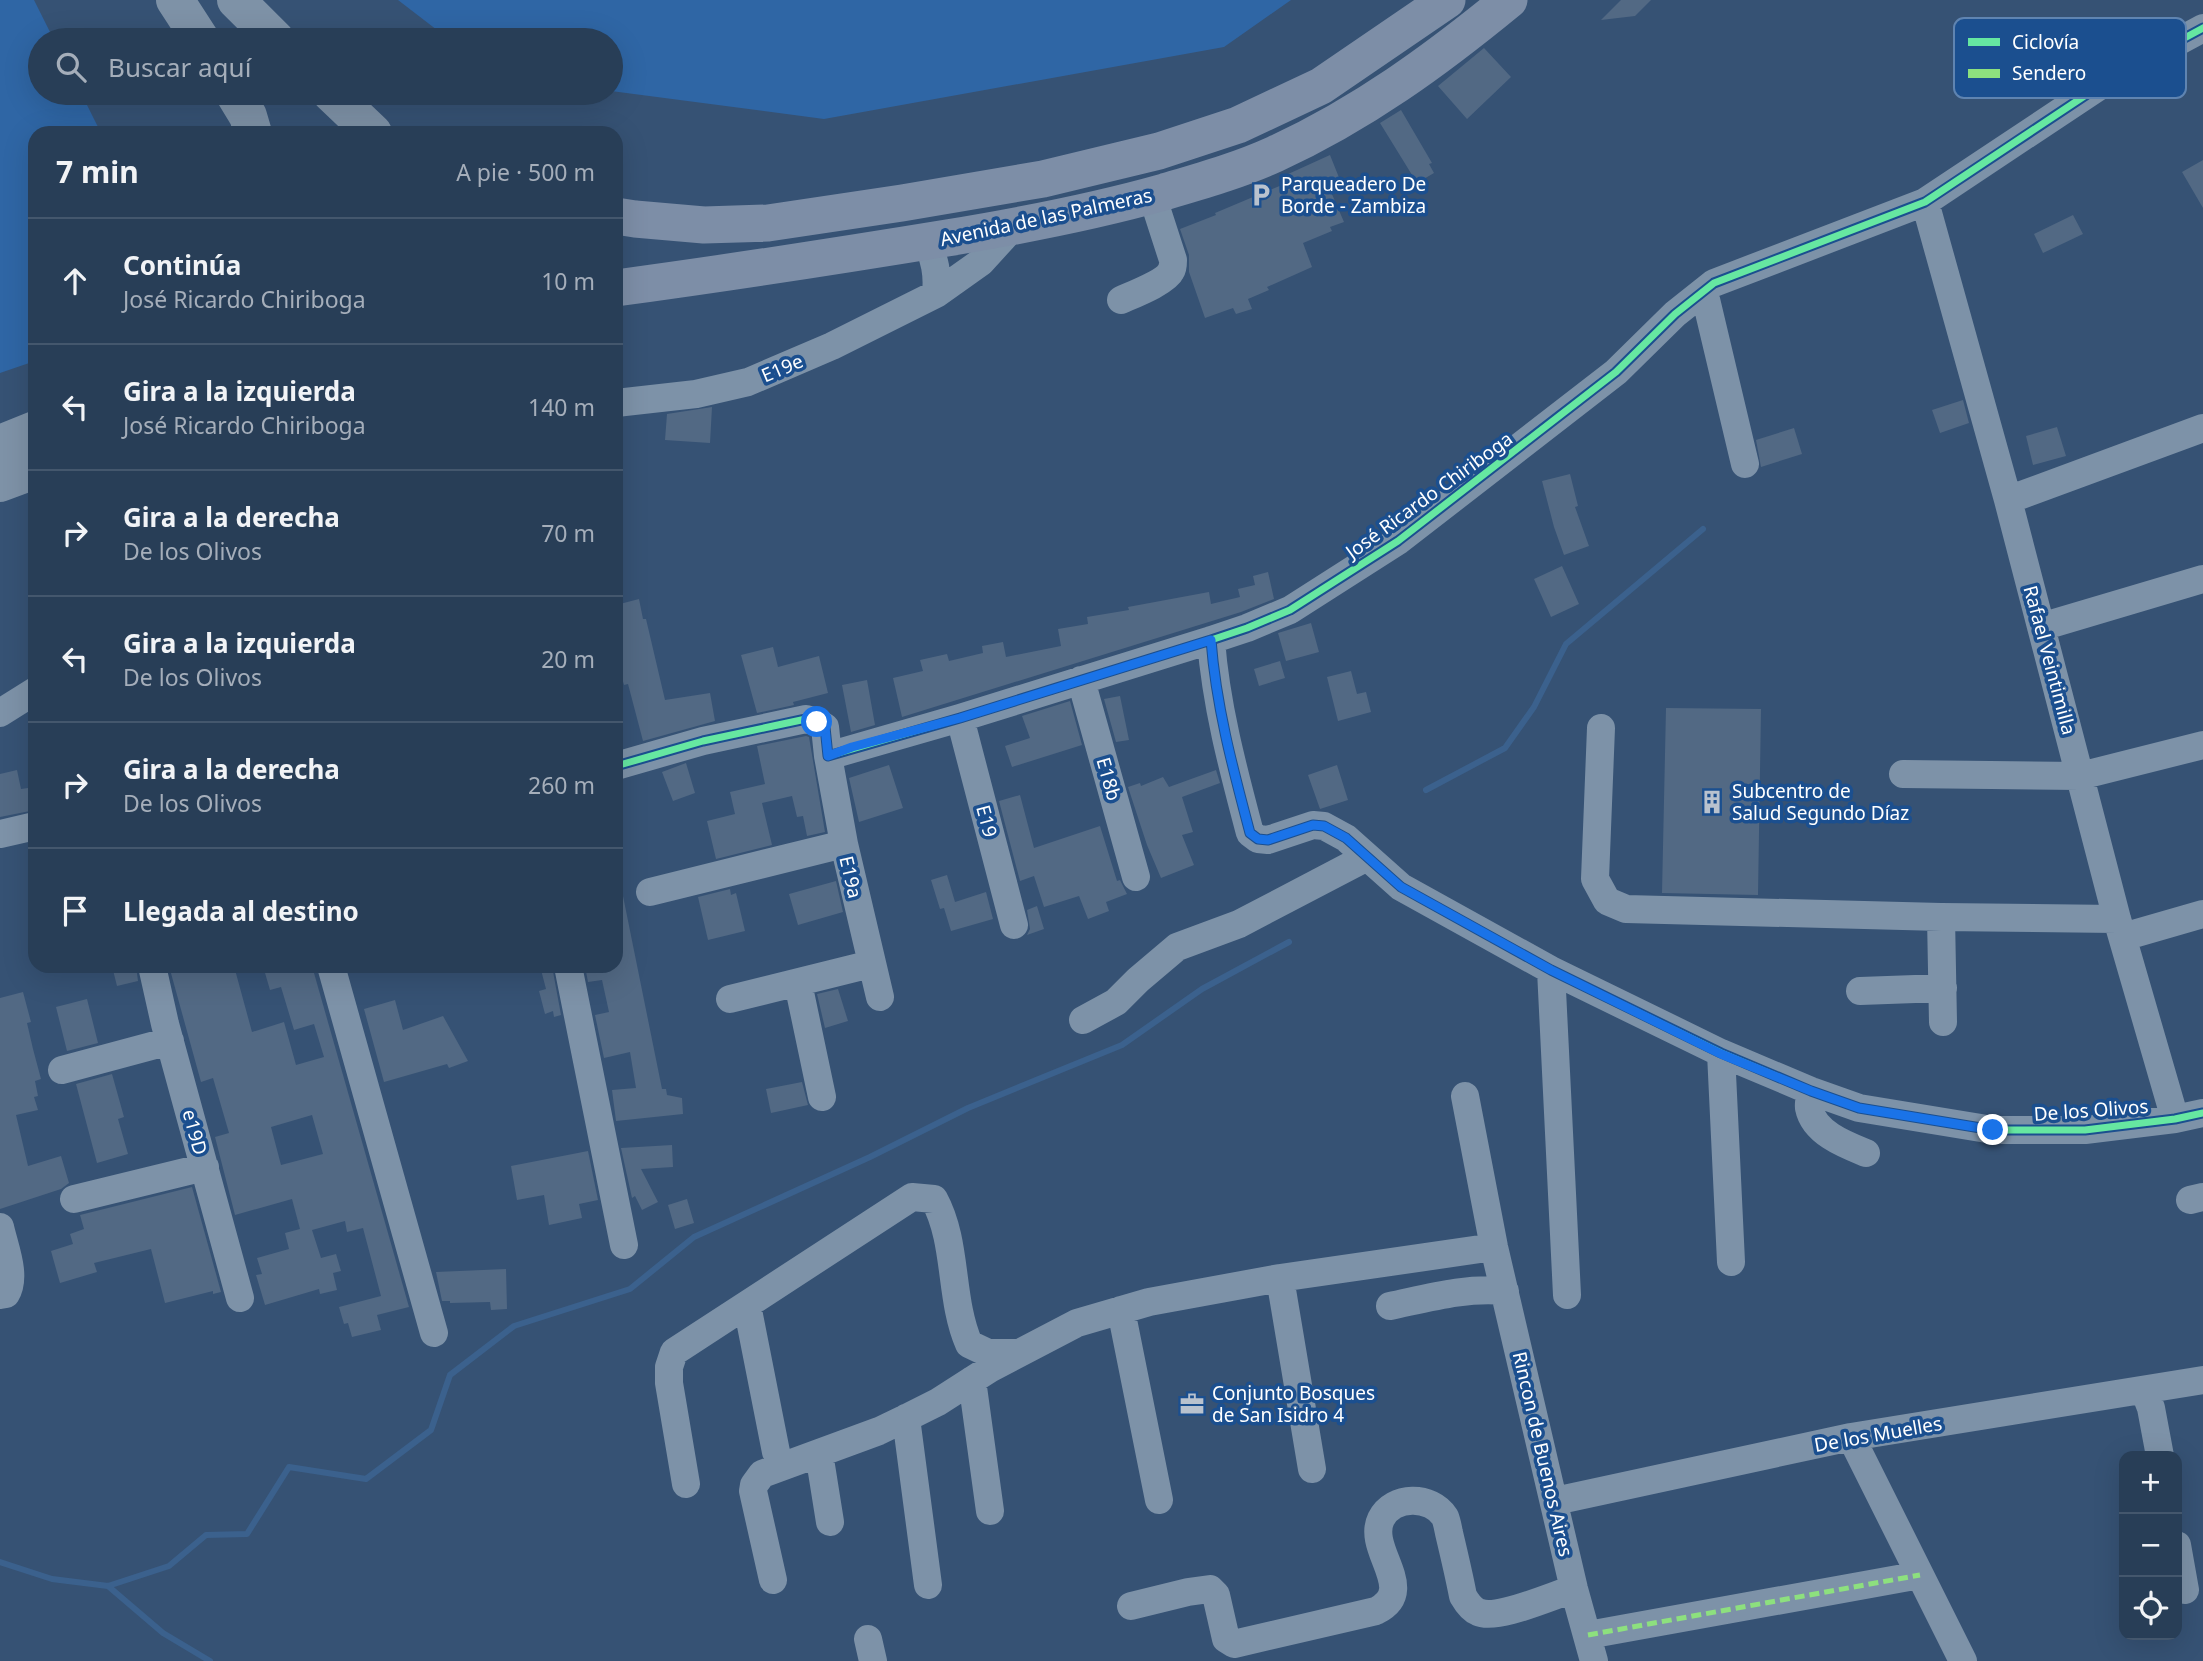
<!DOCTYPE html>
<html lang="es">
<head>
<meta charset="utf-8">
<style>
  :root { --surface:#283e57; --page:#344961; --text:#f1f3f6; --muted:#a5aeba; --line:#44576d }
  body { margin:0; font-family:"Noto Sans",sans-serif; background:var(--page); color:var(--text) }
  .controls { position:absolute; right:21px; bottom:21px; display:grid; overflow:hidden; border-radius:14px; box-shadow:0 7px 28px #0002 }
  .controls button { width:63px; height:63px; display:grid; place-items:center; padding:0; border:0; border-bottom:2px solid var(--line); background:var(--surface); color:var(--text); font:35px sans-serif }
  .stop { position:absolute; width:21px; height:21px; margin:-16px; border:5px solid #1a73e8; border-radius:50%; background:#fff }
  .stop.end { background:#1a73e8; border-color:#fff; box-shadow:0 2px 7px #0008 }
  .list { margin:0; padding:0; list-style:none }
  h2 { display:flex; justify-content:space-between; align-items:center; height:91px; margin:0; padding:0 28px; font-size:30px }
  h2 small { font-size:23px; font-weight:400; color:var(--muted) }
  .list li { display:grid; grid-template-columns:46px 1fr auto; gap:21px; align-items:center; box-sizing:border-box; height:126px; padding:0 28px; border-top:2px solid var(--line) }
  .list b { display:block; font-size:26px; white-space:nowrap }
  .list p { margin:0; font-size:23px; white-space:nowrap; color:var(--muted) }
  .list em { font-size:23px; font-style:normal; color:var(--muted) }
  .icon { flex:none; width:38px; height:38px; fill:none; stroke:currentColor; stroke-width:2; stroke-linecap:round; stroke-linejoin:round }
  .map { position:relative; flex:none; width:2203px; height:1661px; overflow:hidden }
  .search { position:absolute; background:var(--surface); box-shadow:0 7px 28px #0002; left:28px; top:28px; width:595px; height:77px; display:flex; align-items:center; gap:18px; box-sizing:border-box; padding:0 24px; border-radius:38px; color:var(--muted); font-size:26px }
  .panel { position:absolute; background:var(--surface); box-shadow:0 7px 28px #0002; left:28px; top:126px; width:595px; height:847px; border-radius:21px }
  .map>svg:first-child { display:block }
  .green { fill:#2f66a5 }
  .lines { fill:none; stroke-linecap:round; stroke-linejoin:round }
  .stream { stroke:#3b618d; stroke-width:6 }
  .building { fill:#526984; fill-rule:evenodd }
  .minor { stroke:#7d92a8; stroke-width:28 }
  .major { stroke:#7d8ea7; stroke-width:37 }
  .highway { stroke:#7e92a7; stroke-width:38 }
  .quiet { stroke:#8de07e; stroke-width:5; stroke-dasharray:10 5; stroke-linecap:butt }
  .cycleway-casing { stroke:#1b4f8f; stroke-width:11 }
  .cycleway { stroke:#66e7a1; stroke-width:7 }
  .route { stroke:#1a73e8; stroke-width:9 }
  .labels { text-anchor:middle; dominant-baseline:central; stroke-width:7; stroke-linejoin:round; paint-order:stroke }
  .poi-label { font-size:19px; fill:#fff; stroke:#1b4f8f; text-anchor:start }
  .street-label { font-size:19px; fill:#fff; stroke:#1b4f8f }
  .key { fill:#1b4f8f; stroke:#5f84b1; stroke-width:2 }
  .key-label { font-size:19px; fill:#fff }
</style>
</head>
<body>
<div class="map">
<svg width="2203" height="1661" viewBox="0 0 2203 1661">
  <rect width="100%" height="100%" fill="#365274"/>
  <!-- green -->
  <path class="green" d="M0,0h34l20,40h-14v53h41l20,40h-66v228l-35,12z
    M398,0h893l-67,47 -400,72 -213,-28v-51h-161z"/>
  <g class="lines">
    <!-- stream -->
    <path class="stream" d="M1426,790l79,-42 29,-41 32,-63 137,-115
      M0,1562l52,17 56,7 61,-20 37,-31 41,-1 42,-67 77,12 65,-49 19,-55 64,-49 116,-37 64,-52 176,-80 98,-49 154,-63 80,-56 87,-47
      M108,1586l55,47 47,28"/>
  </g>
  <!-- building -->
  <path class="building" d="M1621,0h30l-16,16 -34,4z
    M1484,48l27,29 -44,42 -29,-33z
    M1401,110l31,53 -3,1 5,9 -17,10 -37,-60z
    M1330,155l10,25 -12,5 16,37 -14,5 2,4 -29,12 9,24 -45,20 2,3 -21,9 4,10 -16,5 -3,-6 -28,10 -16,-46v-17l-9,-26 36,-14 -1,-2 74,-31 -3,-7z
    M2203,160v48l-21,-36z
    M2073,215l10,19 -40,19 -9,-19z
    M1963,400l6,23 -29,10 -8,-23z
    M712,407l-2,36 -45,-3 2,-26z
    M2057,427l9,29 -33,9 -7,-29z
    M1794,428l8,26 -41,13 -5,-27z
    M1570,474l8,32 -3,1 14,39 -25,9 -10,-28 -12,-46z
    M1562,566l17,38 -28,13 -17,-38z
    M1268,572l6,27 -33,13 -339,105 -9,-39 30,-7 -3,-11 27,-6 2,7 34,-8 -1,-7 21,-4 3,15 55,-11 -3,-17 30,-5 -1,-7 42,-7 -1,-3 81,-15 2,12 29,-7 -2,-8 17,-4 -2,-9z
    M639,599l4,20h3l19,81 45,-7 5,28 -72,20 -15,-57 -4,1 -5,-18 -3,1v-63z
    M1311,623l8,29 -33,9 -8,-28z
    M773,647l5,20 41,-11 9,37 -35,9 1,3 -37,8 -16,-58z
    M1280,661l5,17 -26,8 -5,-17z
    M1351,671l6,23 9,-2 5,20 -33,9 -11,-44z
    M867,680l8,45 -24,7 -9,-47z
    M1120,696l9,44 -13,2 -12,-43z
    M1070,701l12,44 -70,22 -7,-21 25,-8 -8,-22z
    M1666,708l95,1 -3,186 -96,-2z
    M806,736l3,1 16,95 -18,4 -4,-20 -6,1 -5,-21 -30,7 10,42 -56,14 -9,-38 28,-7 -5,-22 35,-8 -8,-38z
    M686,763l9,30 -22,8 -11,-29z
    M889,765l14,43 -44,14 -10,-44z
    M1337,765l11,35 -28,9 -12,-34z
    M17,770l4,19 14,-2v23l-35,7v-43z
    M1216,770l4,13 -38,14 11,35 -11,3 12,30 -33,13 -14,-33 -19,-58 12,-4 1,3 22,-9 6,10z
    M1020,795l14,53 66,-22 17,55 3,-1 7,14 -21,8 3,9 -21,8 -9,-23 -35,11 -10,-31 -14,5 -21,-80z
    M947,875l8,27 31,-10 7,27 -42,12 -7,-23 -4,1 -9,-29z
    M836,881l7,31 -45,13 -9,-31z
    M730,889l1,6 5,-2 9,38 -37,9 -10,-43z
    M623,896l39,193h4l1,6 15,3 1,16 -67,7 -4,-31 24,-2 -6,-36 -26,6 -9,-43 14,-3 -7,-32 -14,2 -3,-16h31v-69z
    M1037,906l7,23 -17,6 3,-6 -3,-19z
    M112,966h24l2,15 -21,5z
    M169,966h65l18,66 32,-10 12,43 28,-8 -10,-33 -20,6 -13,-43 -11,3 -7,-24h49l97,341 -32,8 4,15 -29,7 -4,-14 -4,1 -5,-17 42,-11 -18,-68 -16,4 -2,-11 -33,9 9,28 15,-4 5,17 -8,2 4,17 -17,4 -1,-5 -54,16 -9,-30 6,-1 -5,-16 32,-9 -4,-16 15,-4 -8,-30 -57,16 -20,-78 14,-4 -16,-55 -12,4zM312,1115l11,39 -42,11 -10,-38z
    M540,966h12l9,49 -7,2 -1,-6 -8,3 -6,-23 7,-2z
    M838,989l10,32 -23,7 -8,-34z
    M23,992l8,30 -4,1 6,26 8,30 -6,2 3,15 -4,1 4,13 -22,5 12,51 33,-10 8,27 -8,6 -61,20v-211z
    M87,999l11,44 -31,8 -11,-44z
    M395,1000l8,30 40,-14 25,45 -19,7 -2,-4 -63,18 -20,-73z
    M112,1074l12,43 -6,2 10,35 -31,9 -21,-79z
    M802,1082l6,23 -37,8 -5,-24z
    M672,1145l1,22 -32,2 17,33 -16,8 -7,-14 -3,2 -11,-50z
    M588,1151l10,49 -19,4 3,14 -33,7 -5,-30 -27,5 -6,-34z
    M192,1187l29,105 -8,2v-3l-48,12 -14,-54 -57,14 3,9 -37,11 -9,-32 22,-7 -3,-10 14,-5 -4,-14z
    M687,1199l7,24 -19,6 -7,-24z
    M506,1269l1,40 -16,1 -1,-8 -40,1v-2h-8l-6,-29z"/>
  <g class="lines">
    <!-- minor -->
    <path class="minor" d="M1925,202l83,298 109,419 58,200
      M926,241c9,18 12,33 10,53
      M1704,291l41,173
      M1121,300c11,-5 45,-18 50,-29 2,-3 2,-7 2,-11l-21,-65
      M616,403l80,-9 52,-12 84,-36 104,-52 45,-32 32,-35
      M2008,500l195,-72
      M2041,627l162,-48
      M1211,640c5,66 22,129 39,193l8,6 10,1 45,-15 11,1 22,12 55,49 150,83 170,83 90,38 48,17 134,22h92l90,-11 28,-6
      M1081,680l55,197
      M0,713l35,-22
      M960,718l54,207
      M1601,728l-6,151 12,22 19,8 315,8 176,2
      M828,756l16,88 36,153
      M616,766l87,-25 103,-22 11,3 8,5 3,29 132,-38 251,-78 36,-12 43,-18 108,-69 218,-169 59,-58 39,-31 211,-81 191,-127 87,-47
      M1903,774l177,2 123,-31
      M0,834l35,-8
      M650,892l194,-48
      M1941,917l2,105
      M2123,937l80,-23
      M152,966l13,58 75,274
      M331,966l103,367
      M568,966l56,279
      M1551,970l16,325
      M798,983l24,114
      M1860,991l83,-3
      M730,999l141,-35
      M1083,1020l33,-18 22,-22 39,-33 62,-23 128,-67
      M1721,1053l10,209
      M62,1070l108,-29
      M1811,1091c-1,5 -3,13 -2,17 5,25 37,37 57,45
      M1465,1096l29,151 80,342 20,72
      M74,1199l131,-32
      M2190,1200l13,-3
      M0,1227c4,19 17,49 6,67l-6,1
      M1280,1278l32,191
      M747,1305l29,147
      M1390,1306c38,-8 76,-19 115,-15
      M1121,1310l38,190
      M972,1380l18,131
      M2144,1390l7,18 9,48
      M906,1418l22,167
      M1851,1437l112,224
      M819,1453l11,69
      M686,1484l-17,-101v-16l5,-15 238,-155 22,2c24,44 15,99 35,145l19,9h29
      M1555,1501l296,-64 352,-57
      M2177,1545l8,45
      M773,1580l-20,-89 1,-6 8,-11 117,-43 27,-13 32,-16 53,-34 86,-45 72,-21 131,-24 214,-31
      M1131,1606l57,-14 22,-3 6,6 10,44 8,5 142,-33c43,-21 -10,-61 5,-92 12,-24 50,-24 64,-2 2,5 3,11 4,16 5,21 10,42 14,63 4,7 8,13 15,16 19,9 75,-17 96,-23
      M1588,1635l332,-60
      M868,1639l5,22"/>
    <!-- major -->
    <path class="major" d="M616,216l19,3 69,6 64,-2 134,-20 141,-24 116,-28 79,-26 83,-39 126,-86
      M616,288c111,-15 221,-32 331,-50 73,-12 146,-26 217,-46 37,-11 76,-22 111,-38 87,-40 161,-94 234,-154"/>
    <!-- highway -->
    <path class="highway" d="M175,0l26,40
      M236,0l40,40
      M234,93l14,23 5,17
      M331,93l42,40
      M0,444l35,-14
      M0,483l35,-13"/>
    <!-- quiet -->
    <path class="quiet" d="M1588,1635l332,-60"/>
    <!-- cycleway casing -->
    <g class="cycleway-casing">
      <path id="cycleway" d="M1211,640c5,66 22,129 39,193l8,6 10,1 45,-15 11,1 22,12 55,49 150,83 170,83 90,38 48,17 134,22h92l90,-11 28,-6
        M616,766l87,-25 103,-22 11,3 8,5 3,29 132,-38 251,-78 36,-12 43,-18 108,-69 218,-169 59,-58 39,-31 211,-81 191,-127 87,-47"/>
    </g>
    <!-- cycleway -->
    <use href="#cycleway" class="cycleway"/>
  </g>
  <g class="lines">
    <!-- route -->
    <path class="route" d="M817,722l8,5 3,29 24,-9 108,-29 251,-78c5,66 22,129 39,193l8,6 10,1 45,-15 11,1 22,12 55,49 150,83 170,84 90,37 48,17 134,22"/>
  </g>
  <!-- icons -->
  <defs>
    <g id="parking-bare" transform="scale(1.89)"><path d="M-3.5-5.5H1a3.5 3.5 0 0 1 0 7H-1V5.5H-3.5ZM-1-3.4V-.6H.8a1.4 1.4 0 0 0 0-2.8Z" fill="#b9c2ce" stroke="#1b4f8f" stroke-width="2.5" paint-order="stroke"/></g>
    <g id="building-bare" transform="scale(1.89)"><path d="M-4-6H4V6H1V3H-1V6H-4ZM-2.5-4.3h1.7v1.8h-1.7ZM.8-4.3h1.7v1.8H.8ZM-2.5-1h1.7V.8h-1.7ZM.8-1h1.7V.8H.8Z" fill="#b9c2ce" stroke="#1b4f8f" stroke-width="2.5" paint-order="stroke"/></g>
    <g id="office-bare" transform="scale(1.89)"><path d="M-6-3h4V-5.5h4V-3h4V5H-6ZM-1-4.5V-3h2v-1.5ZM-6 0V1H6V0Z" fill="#b9c2ce" stroke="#1b4f8f" stroke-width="2.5" paint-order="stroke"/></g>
  </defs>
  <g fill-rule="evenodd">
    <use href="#parking-bare" x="1261" y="195"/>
    <use href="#building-bare" x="1712" y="802"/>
    <use href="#office-bare" x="1192" y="1404"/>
  </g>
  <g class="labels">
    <!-- poi labels -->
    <g class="poi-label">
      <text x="1281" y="184">Parqueadero De<tspan x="1281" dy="22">Borde - Zambiza</tspan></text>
      <text x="1732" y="791">Subcentro de<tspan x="1732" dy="22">Salud Segundo Díaz</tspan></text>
      <text x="1212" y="1393">Conjunto Bosques<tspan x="1212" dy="22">de San Isidro 4</tspan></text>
    </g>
    <!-- street labels -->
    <g class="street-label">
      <text transform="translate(1046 217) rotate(-12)">Avenida de las Palmeras</text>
      <text transform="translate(782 368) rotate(-23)">E19e</text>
      <text transform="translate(1429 495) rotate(-36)">José Ricardo Chiriboga</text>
      <text transform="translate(2050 660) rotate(75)">Rafael Veintimilla</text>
      <text transform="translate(1109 779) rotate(74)">E18b</text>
      <text transform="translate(987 821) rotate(75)">E19</text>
      <text transform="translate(851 877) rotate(77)">E19a</text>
      <text transform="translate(2091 1110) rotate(-4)">De los Olivos</text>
      <text transform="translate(195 1132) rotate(75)">e19D</text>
      <text transform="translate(1878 1434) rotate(-10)">De los Muelles</text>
      <text transform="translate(1543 1454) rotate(77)">Rincon de Buenos Aires</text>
    </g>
  </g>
  <!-- legend -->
  <rect x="1954" y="18" width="232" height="80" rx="10" class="key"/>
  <rect x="1968" y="38" width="32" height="8" fill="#66e7a1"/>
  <rect x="1968" y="69" width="32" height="9" fill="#8de07e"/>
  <g class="key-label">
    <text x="2012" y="49">Ciclovía</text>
    <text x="2012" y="80">Sendero</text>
  </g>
</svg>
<div class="controls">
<button>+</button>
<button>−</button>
<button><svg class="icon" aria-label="locate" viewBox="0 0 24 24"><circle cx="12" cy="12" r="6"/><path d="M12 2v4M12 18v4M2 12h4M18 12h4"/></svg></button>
</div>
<div class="stop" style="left:817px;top:722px"></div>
<div class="stop end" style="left:1993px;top:1130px"></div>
<div class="search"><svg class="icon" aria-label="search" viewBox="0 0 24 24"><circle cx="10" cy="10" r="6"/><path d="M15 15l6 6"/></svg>Buscar aquí</div>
<section class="panel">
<h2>7 min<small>A pie · 500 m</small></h2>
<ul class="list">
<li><svg class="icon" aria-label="ahead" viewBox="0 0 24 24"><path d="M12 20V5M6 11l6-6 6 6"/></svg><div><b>Continúa</b><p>José Ricardo Chiriboga</p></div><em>10 m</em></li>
<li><svg class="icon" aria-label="left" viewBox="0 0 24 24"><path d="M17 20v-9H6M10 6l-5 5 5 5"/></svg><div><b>Gira a la izquierda</b><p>José Ricardo Chiriboga</p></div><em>140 m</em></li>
<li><svg class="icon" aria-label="right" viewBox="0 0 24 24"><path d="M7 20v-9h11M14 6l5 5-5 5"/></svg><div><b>Gira a la derecha</b><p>De los Olivos</p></div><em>70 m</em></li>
<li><svg class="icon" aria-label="left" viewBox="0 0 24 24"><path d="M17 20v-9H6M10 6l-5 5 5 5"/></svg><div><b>Gira a la izquierda</b><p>De los Olivos</p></div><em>20 m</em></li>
<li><svg class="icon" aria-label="right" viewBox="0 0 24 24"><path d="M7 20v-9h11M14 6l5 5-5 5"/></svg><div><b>Gira a la derecha</b><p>De los Olivos</p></div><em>260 m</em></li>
<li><svg class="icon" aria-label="arrive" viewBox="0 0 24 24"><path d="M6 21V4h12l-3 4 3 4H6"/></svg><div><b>Llegada al destino</b></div></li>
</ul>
</section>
</div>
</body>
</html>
